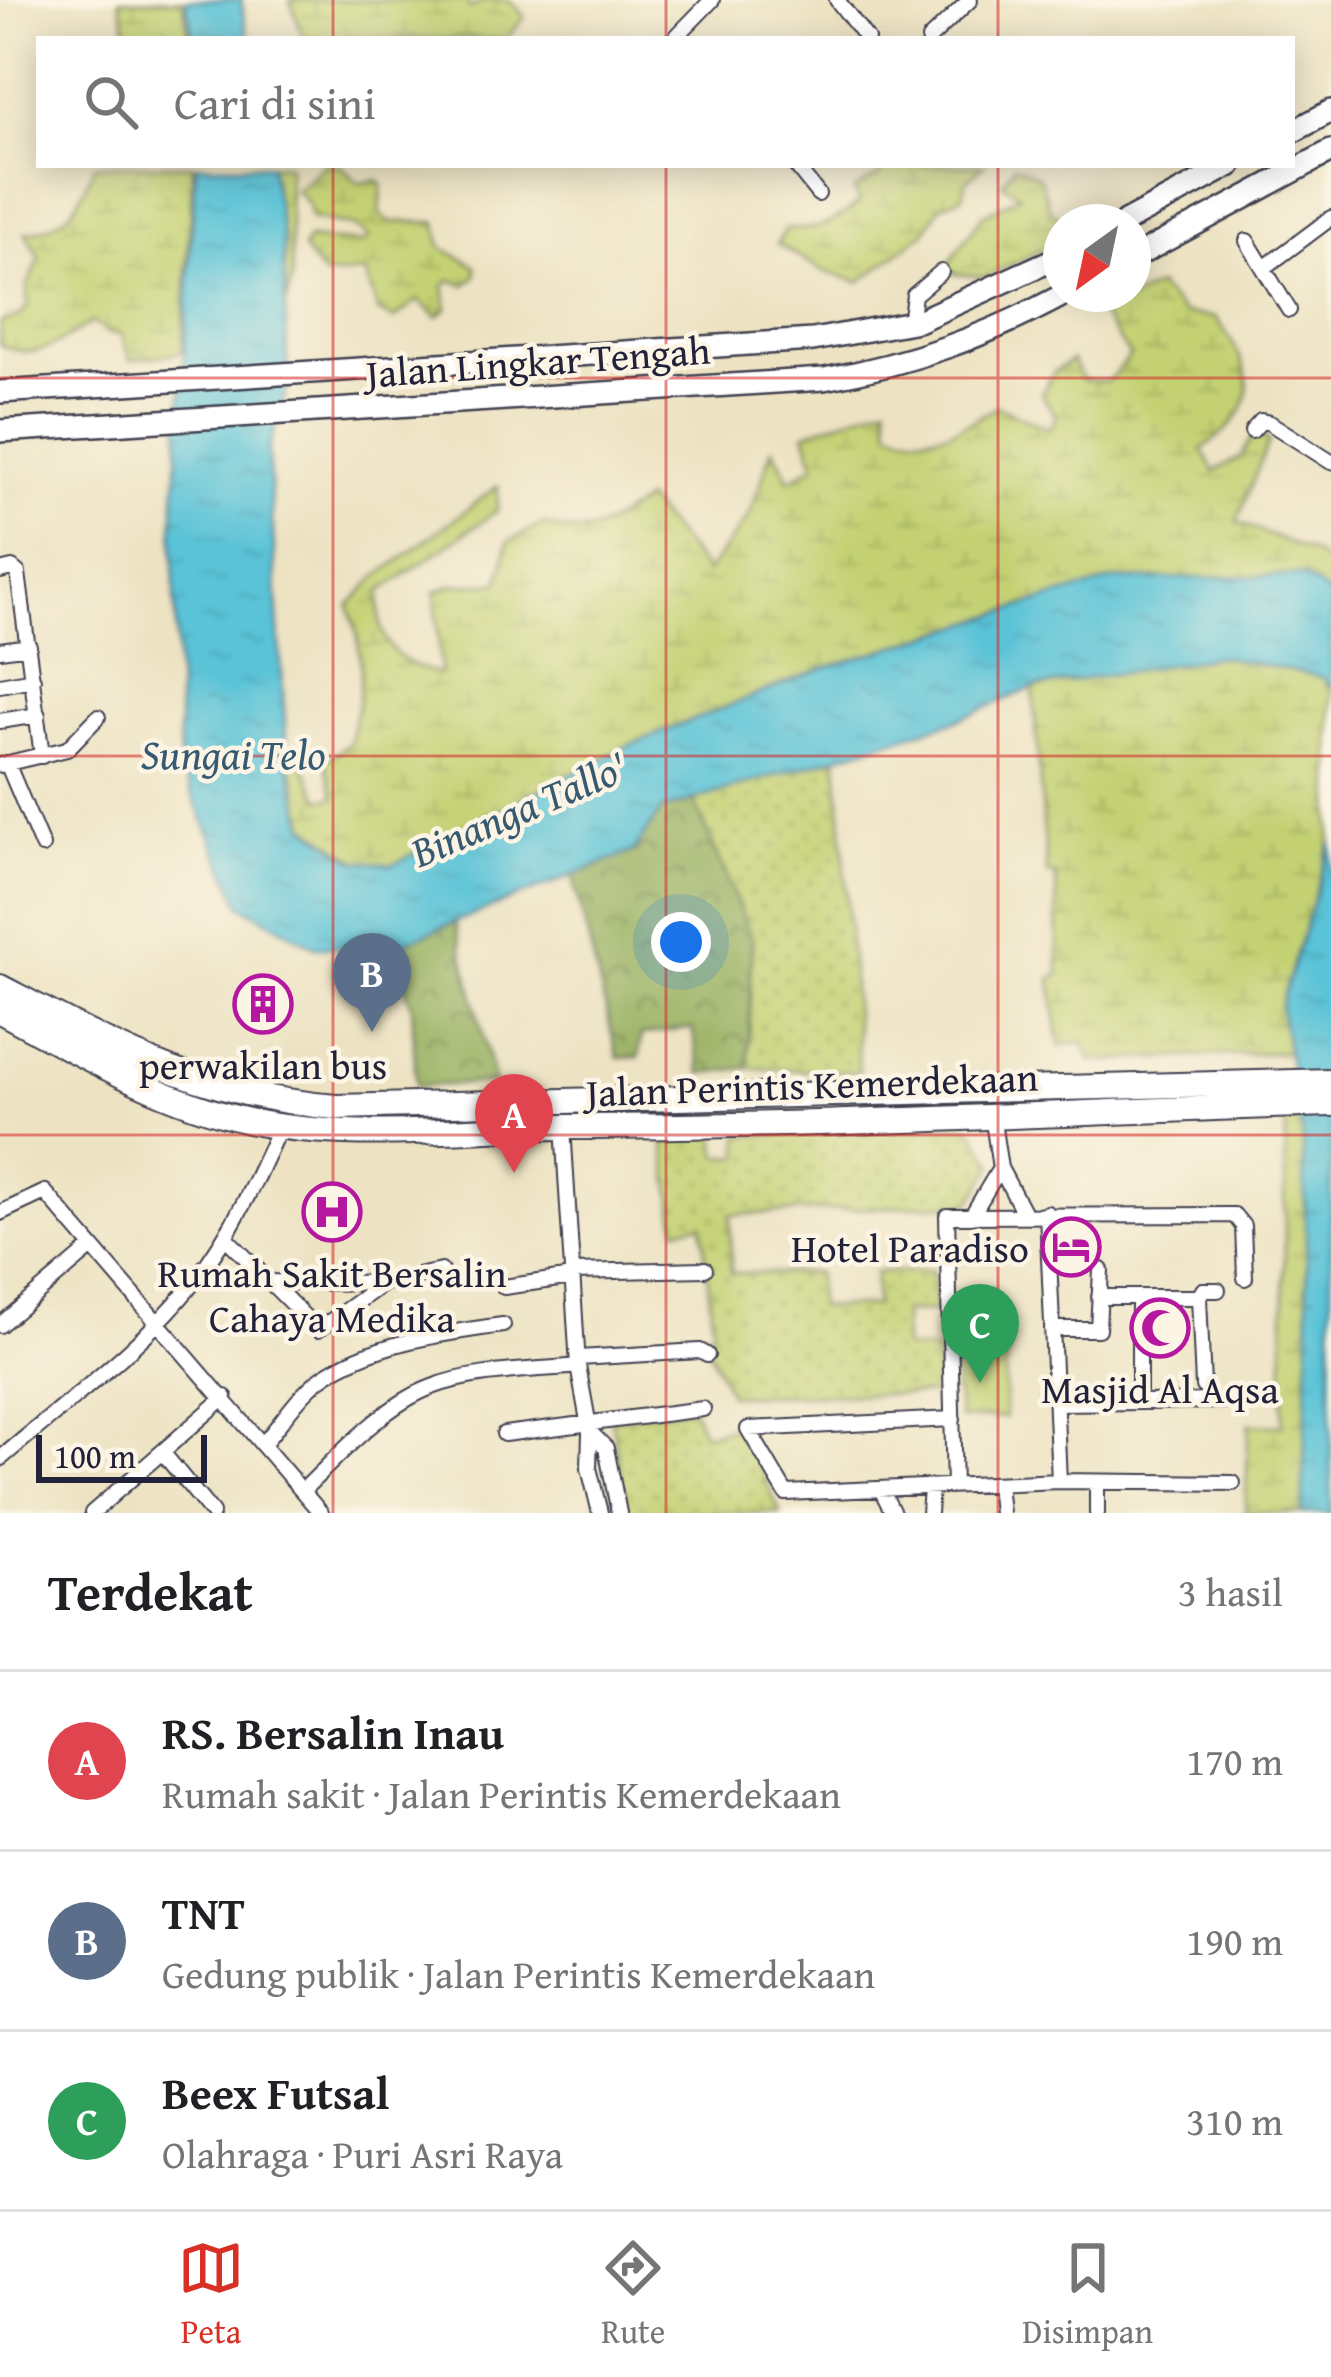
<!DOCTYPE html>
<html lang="id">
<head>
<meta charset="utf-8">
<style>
  :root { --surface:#fff; --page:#f6f6f6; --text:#202124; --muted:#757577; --line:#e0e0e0; --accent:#d93025 }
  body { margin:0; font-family:"Gentium Book Plus",serif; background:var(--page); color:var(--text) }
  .compass { position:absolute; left:1043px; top:204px; width:108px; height:108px; border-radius:50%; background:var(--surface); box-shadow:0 6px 30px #0003; rotate:213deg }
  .scale { position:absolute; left:36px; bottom:30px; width:171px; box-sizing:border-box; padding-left:12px; border:6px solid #22223b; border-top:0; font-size:33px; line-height:42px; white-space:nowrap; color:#22223b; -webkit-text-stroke:9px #fcf5e5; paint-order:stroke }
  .you { position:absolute; left:681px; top:942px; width:42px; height:42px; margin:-30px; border:9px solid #fff; border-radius:50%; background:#1a73e8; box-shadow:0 0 0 18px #1a73e833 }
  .badge { display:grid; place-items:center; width:78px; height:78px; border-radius:50%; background:var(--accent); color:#fff; font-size:39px; font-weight:700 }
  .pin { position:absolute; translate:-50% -99px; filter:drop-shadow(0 3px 6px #0008) }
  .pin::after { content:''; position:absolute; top:63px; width:42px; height:36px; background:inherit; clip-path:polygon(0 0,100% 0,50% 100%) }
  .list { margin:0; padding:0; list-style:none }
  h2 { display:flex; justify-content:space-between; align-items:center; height:156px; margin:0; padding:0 48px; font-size:51px }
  h2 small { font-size:39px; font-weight:400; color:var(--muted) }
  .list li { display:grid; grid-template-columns:78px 1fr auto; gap:36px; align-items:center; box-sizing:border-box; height:180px; padding:0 48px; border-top:3px solid var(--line) }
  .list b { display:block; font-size:45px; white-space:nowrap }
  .list p { margin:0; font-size:39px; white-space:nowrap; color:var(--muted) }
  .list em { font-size:39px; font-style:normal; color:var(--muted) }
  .icon { flex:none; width:66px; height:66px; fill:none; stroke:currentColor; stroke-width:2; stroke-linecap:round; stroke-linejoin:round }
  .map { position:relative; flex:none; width:1331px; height:1513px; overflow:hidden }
  .search { position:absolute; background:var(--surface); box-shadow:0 6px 30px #0003; left:36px; right:36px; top:36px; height:132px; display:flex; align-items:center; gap:30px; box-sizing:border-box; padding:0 42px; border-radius:0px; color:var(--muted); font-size:45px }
  .sheet { height:696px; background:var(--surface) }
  nav { display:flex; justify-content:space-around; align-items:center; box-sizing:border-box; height:168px; border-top:3px solid var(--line); background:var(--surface); font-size:33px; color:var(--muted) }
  nav a { display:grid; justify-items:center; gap:6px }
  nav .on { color:var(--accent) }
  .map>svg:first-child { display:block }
  .grass { fill:url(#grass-dots); stroke:#737a57; stroke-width:3 }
  .forest { fill:url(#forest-crowns); stroke:#5e6a50; stroke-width:3 }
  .wetland { fill:url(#wetland-marsh); stroke:#737a57; stroke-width:3 }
  .park { fill:#c4d173; stroke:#737a57; stroke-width:3 }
  .water { fill:url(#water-ripples); stroke:#3e7289; stroke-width:3 }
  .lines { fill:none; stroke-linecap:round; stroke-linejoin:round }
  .street-casing { stroke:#403f4f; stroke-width:18 }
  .secondary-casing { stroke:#403f4f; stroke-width:26 }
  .highway-casing { stroke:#403f4f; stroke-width:28 }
  .street { stroke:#fff; stroke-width:14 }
  .secondary { stroke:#fff; stroke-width:21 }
  .highway { stroke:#fff; stroke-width:24 }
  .grid { fill:none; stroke:#d62828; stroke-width:3; stroke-opacity:0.55 }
  .labels { text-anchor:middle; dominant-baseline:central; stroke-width:9; stroke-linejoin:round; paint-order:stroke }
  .street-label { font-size:39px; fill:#22223b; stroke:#fcf5e5 }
  .poi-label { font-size:39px; fill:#22223b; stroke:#fcf5e5 }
  .water-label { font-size:42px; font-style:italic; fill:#365a72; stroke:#fcf5e5 }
</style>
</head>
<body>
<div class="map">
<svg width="1331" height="1513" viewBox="0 0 1331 1513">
  <defs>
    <pattern id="grass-dots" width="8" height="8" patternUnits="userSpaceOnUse" patternTransform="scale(3)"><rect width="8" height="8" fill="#c4d173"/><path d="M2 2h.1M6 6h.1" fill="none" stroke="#a8b364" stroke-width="1.8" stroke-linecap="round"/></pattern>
    <pattern id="forest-crowns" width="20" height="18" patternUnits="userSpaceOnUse" patternTransform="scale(3)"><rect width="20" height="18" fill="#9bb365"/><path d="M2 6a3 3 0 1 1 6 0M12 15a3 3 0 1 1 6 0" fill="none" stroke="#7e9154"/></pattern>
    <pattern id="wetland-marsh" width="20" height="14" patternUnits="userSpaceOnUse" patternTransform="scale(3)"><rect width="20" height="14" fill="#c4d173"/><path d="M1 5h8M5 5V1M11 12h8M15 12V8" fill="none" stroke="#a8b364"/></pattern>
    <pattern id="water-ripples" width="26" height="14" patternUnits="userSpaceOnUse" patternTransform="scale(3)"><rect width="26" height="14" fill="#5ac3d7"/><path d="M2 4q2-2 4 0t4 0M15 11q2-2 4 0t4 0" fill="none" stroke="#4ea7b9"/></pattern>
  </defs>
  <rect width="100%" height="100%" fill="#fcf5e5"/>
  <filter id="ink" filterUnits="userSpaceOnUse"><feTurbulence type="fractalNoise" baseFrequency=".00833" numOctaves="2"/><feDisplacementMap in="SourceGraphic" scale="24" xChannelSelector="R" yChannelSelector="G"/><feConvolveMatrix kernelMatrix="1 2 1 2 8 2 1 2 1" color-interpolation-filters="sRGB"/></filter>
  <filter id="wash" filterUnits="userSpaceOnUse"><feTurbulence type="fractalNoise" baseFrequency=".004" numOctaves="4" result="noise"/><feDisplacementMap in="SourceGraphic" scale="48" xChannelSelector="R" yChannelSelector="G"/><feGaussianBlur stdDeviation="2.7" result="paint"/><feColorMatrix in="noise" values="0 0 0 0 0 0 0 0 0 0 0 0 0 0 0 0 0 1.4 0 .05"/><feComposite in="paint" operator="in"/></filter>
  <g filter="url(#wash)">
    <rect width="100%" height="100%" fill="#ede3c3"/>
    <!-- grass -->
    <path class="grass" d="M837,757l22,315 -111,-4 4,-129 -58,-139z
      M970,1125l24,40 -24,38 -240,12 1,58h86l1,34 57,-1v-34l57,-1 5,40 -34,1 1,36 33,3v43l-207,1 -28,-60 11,-4 -11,-107 -25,5 -14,-93 53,-4 2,24 22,1v-21z
      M692,1408l12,26 39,-9 37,88h-152l-17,-94z"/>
    <!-- forest -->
    <path class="forest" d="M694,800l58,139 -4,129 -47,5 -9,-45 -51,7 -2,22 -21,1 -44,-176 1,-7 59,-24 27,-41z
      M455,922l40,161 -79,3 -4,-79 -20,-60z"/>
    <!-- wetland -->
    <path class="wetland" d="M119,0h64l7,39h-61z
      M290,0h175l5,8 16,-8h24l15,17 -19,22h-202z
      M94,165h99l-11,187 -52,8 -9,-26 -14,-1 -15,-11c-32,19 -55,42 -92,22v-22l19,-5 9,-11 -1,-19 13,-29 -15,-25c44,-7 54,-29 69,-68z
      M270,165h18l4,112 -6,28 -3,-68z
      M324,165h16l19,18 18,-3 5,4 -2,30 9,8h48l4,25 35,19v10l-11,9 -15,-5 -6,6 3,23 -10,8 -19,-17 -24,19 -16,-8 -13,-39 -41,4 -21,-27 5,-10 56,4 5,-6 -16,-11 -42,-8 -3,-14 -12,-14z
      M878,165h106l-18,16 -3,15 -22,10 -17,27 -64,49 -34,-10 -49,-28 9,-15c33,2 47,-5 73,-26l-5,-13 26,-16z
      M1015,165l25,12 10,33 16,12h-5v19l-76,36 -30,-3 -8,-8 35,-50 38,-21 -18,-12z
      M1157,286l26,27 33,5c40,56 49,88 -14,131l12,22 27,-14 13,-23 15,6 -32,82 78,32 16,12v30l-28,-21 -187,5 -92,26 -202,63 -189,74 -241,122 -33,-4 -53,-35 -18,-77 12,8 20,42 15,-2 -10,-36 24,-17c13,-48 18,-91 0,-138l25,-27 124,-93 -1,25 -116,80c-8,49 13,73 60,83l-6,-82 17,-7 47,-2 9,-41 35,-18c49,18 61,2 103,-24l61,72 42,-56 24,-68 17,32 25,-15 -10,-32 82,-29 3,26c43,15 71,-1 107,-24l52,23 7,-13 -15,-22 14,-23 17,-11 10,20 25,2 23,-26 -30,-43z
      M1220,656l102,21 9,11v154l-51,165 8,45 -197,9 -8,-19 -23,4 -9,-68 8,-3 -3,-100 -9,-1 -14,-186z
      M1286,1110l22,2 10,33 -9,368h-64l4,-89 34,1z"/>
    <!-- park -->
    <path class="park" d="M949,1344l57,4 -1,69 -45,2z"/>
    <!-- water -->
    <path class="water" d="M186,0h55l7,39h-55z
      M196,165h74l13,72 5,148 -20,66 19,304 19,71 47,34 39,5 238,-120 192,-76 202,-63 89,-26 190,-5 28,21v92l-9,-11 -102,-21 -187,32 -79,33 -293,89 -27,41 -242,96h-77l-74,-42 -61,-138 -7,-237z
      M1331,842v671h-29l7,-177 -6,-196 -23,-133z"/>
  </g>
  <g filter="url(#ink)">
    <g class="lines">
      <!-- street casing -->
      <g class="street-casing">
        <path id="street" d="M837,0l30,39
          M674,39l38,-39
          M929,39l41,-39
          M795,165l23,29
          M1247,241l42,69
          M1264,268l67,-50
          M910,323l4,-28 27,-23
          M1252,431l9,-10 9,2 61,39
          M0,571l12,-3 6,5 24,183
          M0,650l29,-4
          M0,685l33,-6
          M0,721l38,-6
          M7,763l35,83
          M0,765l67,-16 31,-32
          M992,1115l8,53 24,45
          M563,1127l15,239 12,66 -1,36 11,45
          M0,1213l45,-21 276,321
          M1047,1213l12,268
          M972,1215l28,-47
          M226,1238l92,92 66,-47 57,-12
          M573,1272l132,-3
          M269,1282l115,1
          M504,1287l68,-10
          M1099,1297h100l4,-7h15
          M1199,1297l4,89
          M1139,1298v103
          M0,1325l91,-77
          M1052,1329h46l3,-59
          M578,1358l122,-7 7,4
          M1055,1403l173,-2
          M953,1419l-205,10 38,64 273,-12 174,2
          M590,1432l16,16 13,65
          M504,1434l199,-25
          M263,1444c18,-21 35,-48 57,-65 50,-36 124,-46 183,-54
          M162,1452l50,61
          M0,1459c66,-57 143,-111 196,-180 36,-46 60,-99 84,-153
          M1097,1482v31
          M998,1484l3,29
          M954,1486l-7,-270 287,-1 9,11 2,52
          M881,1489l12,24
          M302,1491c37,-35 81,-86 130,-104 44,-17 99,-16 146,-21
          M92,1513l133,-116
          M929,1513l2,-24"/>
      </g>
      <!-- secondary casing -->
      <g class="secondary-casing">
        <path id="secondary" d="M1292,132l39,-21
          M1125,222l106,-57
          M1133,258l198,-107
          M0,392l813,-52 105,-19 143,-65
          M0,431l824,-52c87,-15 163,-43 241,-85"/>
      </g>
      <!-- highway casing -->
      <g class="highway-casing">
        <path id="highway" d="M0,987c116,61 203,110 337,120l994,-26
          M0,1011c78,42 161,91 249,110 103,22 214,6 318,6 255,0 509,-15 764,-23"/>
      </g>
      <!-- street -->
      <use href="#street" class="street"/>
      <!-- secondary -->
      <use href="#secondary" class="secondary"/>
      <!-- highway -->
      <use href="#highway" class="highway"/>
    </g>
  </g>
  <!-- grid -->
  <path class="grid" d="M333,0v39M666,0v39M998,0v39M333,165v1348M666,165v1348M998,165v1348M0,378h1331M0,756h1331M0,1135h1331"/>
  <!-- icons -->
  <defs>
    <g id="building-ring" transform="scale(3)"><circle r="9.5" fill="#fcf5e5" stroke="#b5179e" stroke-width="1.5"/><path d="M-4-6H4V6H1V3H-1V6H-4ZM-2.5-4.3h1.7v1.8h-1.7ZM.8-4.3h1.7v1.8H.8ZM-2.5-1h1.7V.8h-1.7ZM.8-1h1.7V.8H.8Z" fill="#b5179e"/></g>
    <g id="hospital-ring" transform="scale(3)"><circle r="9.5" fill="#fcf5e5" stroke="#b5179e" stroke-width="1.5"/><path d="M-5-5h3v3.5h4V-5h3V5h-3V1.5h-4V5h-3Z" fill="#b5179e"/></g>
    <g id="hotel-ring" transform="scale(3)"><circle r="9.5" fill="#fcf5e5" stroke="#b5179e" stroke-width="1.5"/><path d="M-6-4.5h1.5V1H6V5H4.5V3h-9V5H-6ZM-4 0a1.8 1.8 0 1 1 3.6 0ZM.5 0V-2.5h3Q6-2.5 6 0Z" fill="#b5179e"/></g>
    <g id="mosque-ring" transform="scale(3)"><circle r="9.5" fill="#fcf5e5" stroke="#b5179e" stroke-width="1.5"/><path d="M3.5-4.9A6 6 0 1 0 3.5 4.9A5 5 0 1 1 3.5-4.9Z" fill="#b5179e"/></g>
  </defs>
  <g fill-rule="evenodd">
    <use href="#building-ring" x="263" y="1004"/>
    <use href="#hospital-ring" x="332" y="1212"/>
    <use href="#hotel-ring" x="1071" y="1247"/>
    <use href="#mosque-ring" x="1160" y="1328"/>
  </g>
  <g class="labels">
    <!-- street labels -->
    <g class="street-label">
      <text transform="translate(538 361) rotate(-4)">Jalan Lingkar Tengah</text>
      <text transform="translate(812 1084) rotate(-2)">Jalan Perintis Kemerdekaan</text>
    </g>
    <!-- poi labels -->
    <g class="poi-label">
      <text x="263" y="1064">perwakilan bus</text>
      <text x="1029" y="1247" text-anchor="end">Hotel Paradiso</text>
      <text x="332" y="1272">Rumah Sakit Bersalin<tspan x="332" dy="45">Cahaya Medika</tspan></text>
      <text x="1160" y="1388">Masjid Al Aqsa</text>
    </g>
    <!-- water labels -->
    <g class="water-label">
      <text x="233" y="753">Sungai Telo</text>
      <text transform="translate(518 809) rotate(-23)">Binanga Tallo'</text>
    </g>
  </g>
</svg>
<svg class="compass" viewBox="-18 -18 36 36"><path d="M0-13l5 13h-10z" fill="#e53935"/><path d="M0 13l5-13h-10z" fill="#757577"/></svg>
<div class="scale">100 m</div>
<div class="you"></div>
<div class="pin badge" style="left:514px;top:1173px;background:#e0444e">A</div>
<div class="pin badge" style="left:372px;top:1032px;background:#5c6f8a">B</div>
<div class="pin badge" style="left:980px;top:1383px;background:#2e9e5b">C</div>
<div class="search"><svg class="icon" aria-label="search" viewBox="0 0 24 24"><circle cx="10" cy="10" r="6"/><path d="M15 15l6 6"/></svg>Cari di sini</div>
</div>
<section class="sheet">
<h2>Terdekat<small>3 hasil</small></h2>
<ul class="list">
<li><span class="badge" style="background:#e0444e">A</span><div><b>RS. Bersalin Inau</b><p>Rumah sakit · Jalan Perintis Kemerdekaan</p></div><em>170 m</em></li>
<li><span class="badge" style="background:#5c6f8a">B</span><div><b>TNT</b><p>Gedung publik · Jalan Perintis Kemerdekaan</p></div><em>190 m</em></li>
<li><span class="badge" style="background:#2e9e5b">C</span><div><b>Beex Futsal</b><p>Olahraga · Puri Asri Raya</p></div><em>310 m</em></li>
</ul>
</section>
<nav>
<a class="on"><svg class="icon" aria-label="map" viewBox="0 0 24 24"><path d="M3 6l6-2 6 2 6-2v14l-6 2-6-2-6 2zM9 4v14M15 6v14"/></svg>Peta</a>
<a><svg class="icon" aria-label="directions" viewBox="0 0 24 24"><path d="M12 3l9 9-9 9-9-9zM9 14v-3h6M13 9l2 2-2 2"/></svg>Rute</a>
<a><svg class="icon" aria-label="saved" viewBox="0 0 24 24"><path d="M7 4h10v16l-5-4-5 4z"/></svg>Disimpan</a>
</nav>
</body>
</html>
